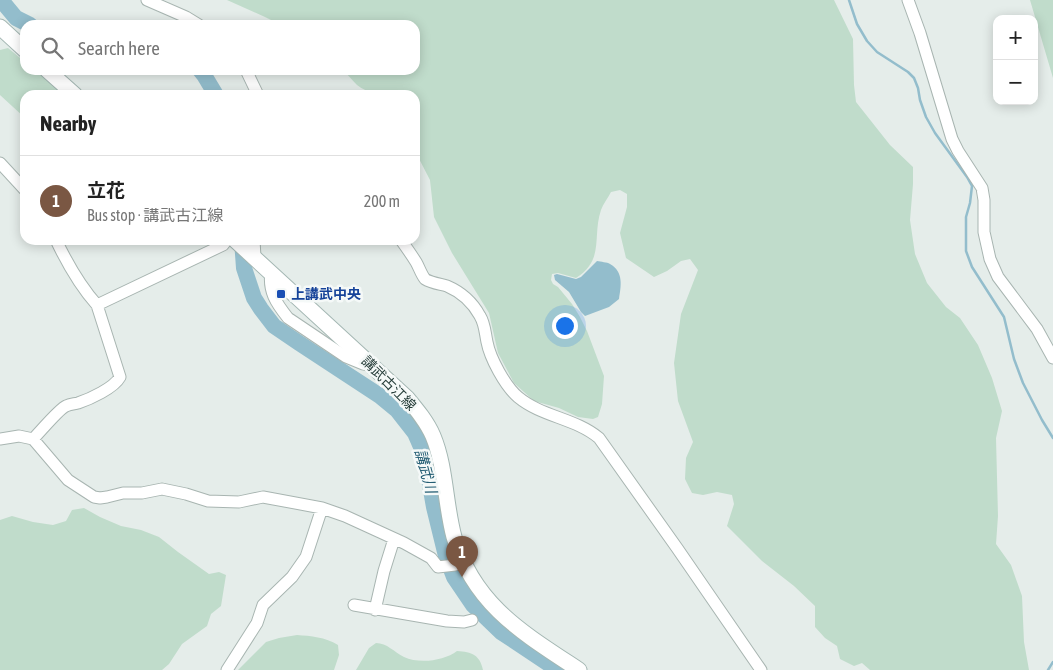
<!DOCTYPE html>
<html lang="en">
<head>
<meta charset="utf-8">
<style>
  :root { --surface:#fff; --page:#f6f6f6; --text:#222; --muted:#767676; --line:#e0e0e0; --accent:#7a5743 }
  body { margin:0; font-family:"Asap Condensed","Noto Sans JP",sans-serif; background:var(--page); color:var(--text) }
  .controls { position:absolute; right:15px; top:15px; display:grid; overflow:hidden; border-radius:10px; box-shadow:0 2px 12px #0003 }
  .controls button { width:45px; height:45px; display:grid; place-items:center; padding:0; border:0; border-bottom:1px solid var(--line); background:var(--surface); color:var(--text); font:25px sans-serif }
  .you { position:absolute; left:564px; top:325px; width:18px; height:18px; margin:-12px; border:4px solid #fff; border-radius:50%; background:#1a73e8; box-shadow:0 0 0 8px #1a73e833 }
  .badge { display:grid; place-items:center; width:32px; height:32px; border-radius:50%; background:var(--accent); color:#fff; font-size:16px; font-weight:700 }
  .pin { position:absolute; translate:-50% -41px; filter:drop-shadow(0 1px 2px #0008) }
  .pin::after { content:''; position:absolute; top:26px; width:18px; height:15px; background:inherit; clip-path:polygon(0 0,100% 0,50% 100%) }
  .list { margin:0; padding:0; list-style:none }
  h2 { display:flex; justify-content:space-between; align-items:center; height:65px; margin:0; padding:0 20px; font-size:21px }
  h2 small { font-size:16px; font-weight:400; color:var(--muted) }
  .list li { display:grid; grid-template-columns:32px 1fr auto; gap:15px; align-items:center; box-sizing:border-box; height:90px; padding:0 20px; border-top:1px solid var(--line) }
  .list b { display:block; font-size:19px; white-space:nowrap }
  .list p { margin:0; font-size:16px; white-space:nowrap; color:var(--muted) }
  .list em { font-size:16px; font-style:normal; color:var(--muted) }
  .icon { flex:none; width:28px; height:28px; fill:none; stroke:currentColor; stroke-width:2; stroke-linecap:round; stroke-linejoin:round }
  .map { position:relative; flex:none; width:1053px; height:670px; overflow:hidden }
  .search { position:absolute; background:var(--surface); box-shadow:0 2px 12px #0003; left:20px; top:20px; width:400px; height:55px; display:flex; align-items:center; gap:12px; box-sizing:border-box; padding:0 18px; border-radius:15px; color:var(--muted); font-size:19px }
  .panel { position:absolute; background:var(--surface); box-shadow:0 2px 12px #0003; left:20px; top:90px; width:400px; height:155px; border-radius:15px }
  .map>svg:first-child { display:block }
  .green { fill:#c0dccb }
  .water { fill:#93bdcc }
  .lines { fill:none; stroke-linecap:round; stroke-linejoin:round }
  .stream { stroke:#93bdcc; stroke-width:2.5 }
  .river { stroke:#93bdcc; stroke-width:16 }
  .minor-casing { stroke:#a8b5b1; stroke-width:13 }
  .secondary-casing { stroke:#a4b7b3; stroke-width:17 }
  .minor { stroke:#fff; stroke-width:11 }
  .secondary { stroke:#fff; stroke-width:15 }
  .transit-dot { fill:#1a4fb4; stroke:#f5f9f8; stroke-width:2 }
  .labels { text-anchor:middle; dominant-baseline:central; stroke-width:5; stroke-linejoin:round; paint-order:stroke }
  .transit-label { font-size:14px; font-weight:bold; fill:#164399; stroke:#f5f9f8; text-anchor:start }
  .street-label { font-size:14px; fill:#263d39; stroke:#f5f9f8 }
  .water-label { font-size:15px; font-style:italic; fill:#255e74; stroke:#f5f9f8 }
</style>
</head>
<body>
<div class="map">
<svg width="1053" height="670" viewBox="0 0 1053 670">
  <rect width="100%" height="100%" fill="#e5edea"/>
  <!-- green -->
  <path class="green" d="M227,0h607l19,39 1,46 2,17 34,43 23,22v17l-3,36 5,34 12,29 19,24 14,11 18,27 14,33 10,33 -6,27 2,78 -2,28 15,21 11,31 2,46 5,28h-159l-8,-7 -8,3 -14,-7 -3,-13 -12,-8 -10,-11v-21l-21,-20 -32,-25 -35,-35 7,-22 -2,-9 -15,-3 -14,3 -11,-2 -7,-14 1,-21 7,-16 -15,-41 -4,-38 7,-49 17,-44 -8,-11 -9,2 -14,10 -13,6 -28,-19 -6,-25 7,-26v-13l-7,-4 -9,2c-3,6 -8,12 -10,18 -9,26 4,50 -25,68l-18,-5 -6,1 -1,6 2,4 5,3 14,17 8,13 7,14 17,45 -2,28 -4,13 -5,2 -15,-2 -19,-9 -25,-7 -20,-18 -16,-30 -9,-40 -37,-60 -18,-36 -4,-37 -15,-29v-56c-20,0 -42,3 -58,-10 -5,-5 -9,-10 -14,-15h72v-45h-134l-16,-8z
    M1030,0h23v78z
    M8,48l17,14v8h10l29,25h-39v23l-25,-23v-45z
    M84,508l16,9 21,9 20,4 18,7 19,15 31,22 10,-2 7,3 -5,31 -10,8 -4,12 -25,18 -13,20 -7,6h-162v-150l12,-4 21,6 20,3 13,-4 6,-11z
    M297,635c14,1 28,2 41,10l1,10 -5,15h-96l28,-28 13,-4z
    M376,643c11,0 18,9 28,14 15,7 40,4 53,-6 15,1 23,4 26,19h-127l13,-22z"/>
  <!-- water -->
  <path class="water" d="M597,261c4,1 10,1 13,3 14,8 11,22 9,35l-10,8 -24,9 -4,-4 -12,-20 -14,-12 -1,-5 3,-1 19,5 5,-2z"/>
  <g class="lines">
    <!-- stream -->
    <path class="stream" d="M849,0l8,24 10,17 10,11 31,20 6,6 4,10 2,12 6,17 9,16 32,44 5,9 -2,17 -4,14v34l6,16 32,50 10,42 9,24 19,37 11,18
      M1048,670l5,-8"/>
    <!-- river -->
    <path class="river" d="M1,0l15,18 14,7
      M200,70l4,5 12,20
      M242,240l2,28 10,30 7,11 13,17 25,17 81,53 17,14 18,23 10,23 9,51 12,49 8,21 19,28 28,27 57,38"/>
    <!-- minor casing -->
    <g class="minor-casing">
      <path id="minor" d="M147,0l39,17 13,8
        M908,0l12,33 32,106 6,12 24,37 2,12v32l6,27 8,18 39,52 16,29
        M246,70l12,25
        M0,163l25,27
        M401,240c5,7 10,14 15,22 3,5 5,12 9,17 6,4 15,5 22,7 14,6 26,17 33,30 5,8 5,17 7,26 3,16 18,44 31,55 24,20 57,21 81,41l78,110 84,122
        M255,257l-1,-17h1
        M271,272c-3,19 5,31 17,46l58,39 17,7 5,1
        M97,305l126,-60 4,-5
        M0,439l19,-3 14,3 35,41 26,17 6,1 7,-1 16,-4h19l20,-4 24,5 22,7 31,1 24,-5 59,11 23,8 59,27 27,15 7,9 17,-2 8,-5
        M33,439c7,-7 26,-30 33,-33 4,-2 8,-2 12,-3 12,-4 36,-15 42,-26l-23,-72c-17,-19 -30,-42 -41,-65
        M354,605l93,16 17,1 8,-2
        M375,610l9,-39 10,-32
        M227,670l30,-47 6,-18 29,-28 14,-20 16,-49"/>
    </g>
    <!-- secondary casing -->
    <g class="secondary-casing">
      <path id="secondary" d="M0,27l25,23
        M47,70l28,25
        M235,240l172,158c10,12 20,24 26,38 13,31 12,68 21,101 20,68 69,96 125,133"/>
    </g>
    <!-- minor -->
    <use href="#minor" class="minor"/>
    <!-- secondary -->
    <use href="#secondary" class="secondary"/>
  </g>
  <!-- markers -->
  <rect class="transit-dot" x="276" y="289" width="10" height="10" rx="2.5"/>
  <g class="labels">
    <!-- transit labels -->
    <g class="transit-label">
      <text x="291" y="294">上講武中央</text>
    </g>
    <!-- street labels -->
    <g class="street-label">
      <text transform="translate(389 383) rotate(45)">講武古江線</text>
    </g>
    <!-- water labels -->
    <g class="water-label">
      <text transform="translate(426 471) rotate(75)">講武川</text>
    </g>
  </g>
</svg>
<div class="controls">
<button>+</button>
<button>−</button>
</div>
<div class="you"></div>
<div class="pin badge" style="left:462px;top:577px">1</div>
<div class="search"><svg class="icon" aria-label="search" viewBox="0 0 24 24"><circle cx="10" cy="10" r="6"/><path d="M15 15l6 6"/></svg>Search here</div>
<section class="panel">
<h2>Nearby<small></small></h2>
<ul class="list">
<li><span class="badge">1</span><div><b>立花</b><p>Bus stop · 講武古江線</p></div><em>200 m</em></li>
</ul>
</section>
</div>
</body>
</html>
